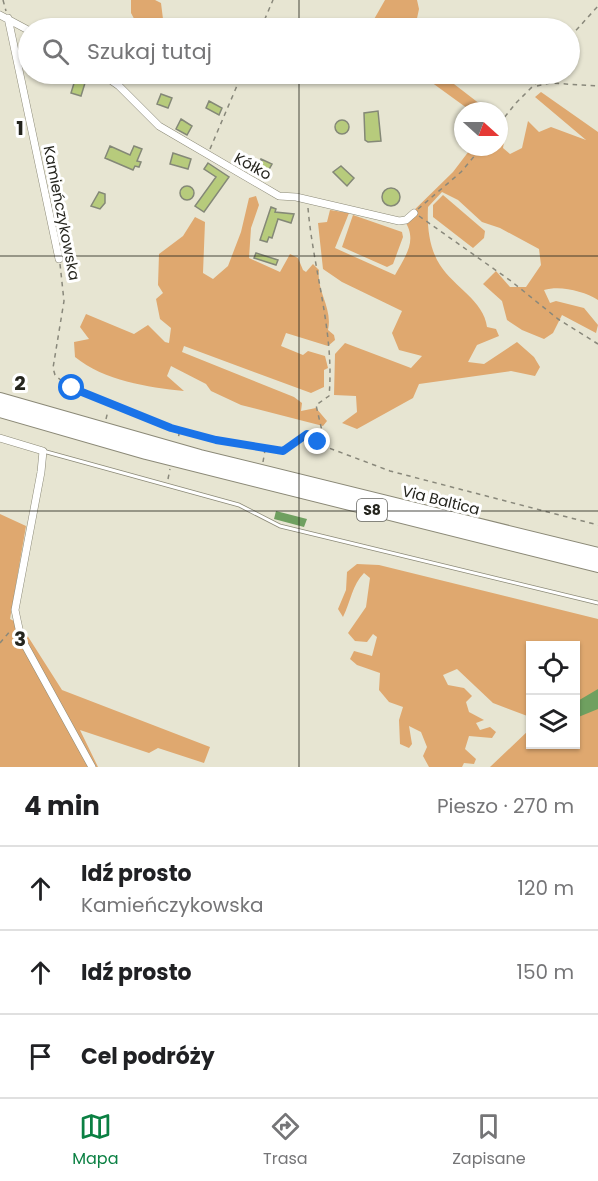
<!DOCTYPE html>
<html lang="pl">
<head>
<meta charset="utf-8">
<style>
  :root { --surface:#fff; --page:#f2f2f2; --text:#202124; --muted:#757577; --line:#e0e0e0; --accent:#0b8043 }
  body { margin:0; font-family:Poppins,sans-serif; background:var(--page); color:var(--text) }
  .controls { position:absolute; right:18px; bottom:18px; display:grid; overflow:hidden; border-radius:0px; box-shadow:0 2px 4px #0004 }
  .controls button { width:54px; height:54px; display:grid; place-items:center; padding:0; border:0; border-bottom:2px solid var(--line); background:var(--surface); color:var(--text); font:30px sans-serif }
  .compass { position:absolute; left:454px; top:102px; width:54px; height:54px; border-radius:50%; background:var(--surface); box-shadow:0 2px 4px #0004; rotate:111deg }
  .stop { position:absolute; width:18px; height:18px; margin:-14px; border:4px solid #1a73e8; border-radius:50%; background:#fff }
  .stop.end { background:#1a73e8; border-color:#fff; box-shadow:0 2px 6px #0008 }
  .list { margin:0; padding:0; list-style:none }
  h2 { display:flex; justify-content:space-between; align-items:center; height:78px; margin:0; padding:0 24px; font-size:26px }
  h2 small { font-size:20px; font-weight:400; color:var(--muted) }
  .list li { display:grid; grid-template-columns:39px 1fr auto; gap:18px; align-items:center; box-sizing:border-box; height:84px; padding:0 24px; border-top:2px solid var(--line) }
  .list b { display:block; font-size:22px; white-space:nowrap }
  .list p { margin:0; font-size:20px; white-space:nowrap; color:var(--muted) }
  .list em { font-size:20px; font-style:normal; color:var(--muted) }
  .icon { flex:none; width:33px; height:33px; fill:none; stroke:currentColor; stroke-width:2; stroke-linecap:round; stroke-linejoin:round }
  .map { position:relative; flex:none; width:598px; height:767px; overflow:hidden }
  .search { position:absolute; background:var(--surface); box-shadow:0 2px 4px #0004; left:18px; right:18px; top:18px; height:66px; display:flex; align-items:center; gap:15px; box-sizing:border-box; padding:0 21px; border-radius:33px; color:var(--muted); font-size:22px }
  .sheet { height:330px; background:var(--surface) }
  nav { display:flex; justify-content:space-around; align-items:center; box-sizing:border-box; height:84px; border-top:2px solid var(--line); background:var(--surface); font-size:16px; color:var(--muted) }
  nav a { display:grid; justify-items:center; gap:3px }
  nav .on { color:var(--accent) }
  .map>svg:first-child { display:block }
  .green { fill:#dfa86f }
  .water { fill:#6fa060 }
  .building { fill:#b7cb7c; stroke:#848877; stroke-width:1.5 }
  .lines { fill:none; stroke-linecap:round; stroke-linejoin:round }
  .service-casing { stroke:#8b8977; stroke-width:4.5 }
  .minor-casing { stroke:#8b8977; stroke-width:8 }
  .motorway-casing { stroke:#8b8977; stroke-width:14 }
  .path { stroke:#89887b; stroke-width:1.5; stroke-dasharray:4.5 4.5; stroke-linecap:butt }
  .service { stroke:#fff; stroke-width:3 }
  .minor { stroke:#fff; stroke-width:7 }
  .motorway { stroke:#fff; stroke-width:12 }
  .route { stroke:#1a73e8; stroke-width:8 }
  .grid { fill:none; stroke:#25251e; stroke-width:1.5; stroke-opacity:0.55 }
  .labels { text-anchor:middle; dominant-baseline:central; stroke-width:6; stroke-linejoin:round; paint-order:stroke }
  .shield { fill:#fff; stroke:#666662; stroke-width:1.5 }
  .shield-label { font-size:14px; font-weight:bold; fill:#25251e }
  .street-label { font-size:15px; fill:#25251e; stroke:#fff }
  .grid-label { font-size:20px; text-anchor:middle; font-weight:bold; fill:#25251e; stroke:#fff; stroke-width:6; stroke-linejoin:round; paint-order:stroke }
</style>
</head>
<body>
<div class="map">
<svg width="598" height="767" viewBox="0 0 598 767">
  <rect width="100%" height="100%" fill="#e7e5d2"/>
  <!-- green -->
  <path class="green" d="M131,0h24l6,3 2,16 5,9h-29l-8,-15z
    M385,0h32l2,9 -3,14 4,5h-51z
    M420,74h21l48,37h-18z
    M541,92l57,40v168c-14,-9 -38,-15 -54,-10l6,13 6,-2 28,7 14,17 -2,8 -34,-18 -9,18 -9,6 -22,-9 -15,-10 -5,-19 -19,-17 13,-13 14,16h16l15,-22 -2,-16 -39,-21 -18,-6 -24,-22 -16,-8 -14,15c-1,19 1,41 12,58 14,22 44,36 47,62l9,2 3,7 -22,9 -9,17 16,2 33,-22 17,15 6,10 -5,9 -24,-5 -92,13 -6,14 -56,31 -15,-6 15,-11 -1,-16 -22,-1 1,-41 10,-11 66,25 11,-12 -23,-6 -7,-17 10,-22 -60,-29 -19,-13 -5,-46 9,-1 3,-12 19,3 -14,35 60,27c11,-20 23,-35 9,-55l49,-48 19,-25h27v-23l6,12 -2,12 7,6 12,-6 6,-27 11,11 12,-5 35,13 -51,-43z
    M443,195l42,36 -1,7 -11,10 -40,-31v-12z
    M256,196l3,9 -8,23 -2,30 31,14 10,-18 8,4 5,12 3,2 7,-8 6,6c-3,21 14,38 9,60l6,5 1,5 -7,6 -42,-13 -5,13 22,9 5,-4 17,5 3,12 -4,2v17l-13,6 -127,-47 -2,6 112,45 8,6 -1,8 15,-3 11,13 -4,5 -82,-21 -30,-14 -5,-7 -35,-18 -4,10 17,15c-37,-4 -79,-10 -109,-34l-1,-15 15,-3 -9,-12 6,-13 48,20 14,-9 17,17 4,1 2,-15 -11,-9 -4,-20 7,-6 -5,-8 1,-31 24,-18 12,-19 10,5 -2,51 10,6 15,-13 13,-34 8,-34z
    M353,215l49,17 1,5 -10,27 -6,3 -45,-20z
    M0,514l26,12 -16,93 10,5 42,66 148,57 -6,16 -46,-15 -9,5 -69,-23 18,37h-98z
    M357,564l22,1 219,54v148h-108l40,-38v15h46v-98h-46v71l-37,-14 -36,-34 -14,6 5,10 16,3 8,8 -6,6 3,10 15,8 -8,3 4,7 10,-3 6,5 -4,6 -23,-2 -4,13 11,10 -2,5 -10,-1 -2,4h-33l-6,-11 4,-9 -6,-15 -12,-6 3,18 -3,4 -9,-4 -1,-24 4,-13 -14,-5 -10,-12 1,-17 -23,-8 -7,-6 4,-8 18,5 5,-19 -4,-3 -6,8 -12,-1 -7,-8 18,-26 4,-29 -6,-5c-12,12 -13,28 -21,44l-5,-8 8,-19 1,-18z"/>
  <!-- water -->
  <path class="water" d="M276,511l31,8 -3,8 -30,-8z
    M598,689v20l-22,9v-16z"/>
  <!-- building -->
  <path class="building" d="M75,80l10,3 -4,13 -10,-3z
    M161,94l11,4 -4,10 -11,-4z
    M209,101l13,7 -3,7 -13,-7z
    M378,111l3,30 -13,1 -3,-2 -1,-27z
    M181,119l11,7 -5,9 -11,-6z
    M335 127a7 7 0 1 1 14 0a7 7 0 1 1-14 0Z
    M110,146l20,9 4,-9 8,3 -5,12 4,1 -2,5 -4,-1 -2,4 -28,-12z
    M173,153l18,6 -3,10 -18,-5z
    M261,159l11,5 -5,9 -8,-4z
    M208,163l21,14 -25,35 -9,-6 21,-29 -12,-8z
    M341,166l13,12 -7,8 -14,-14z
    M180 193a7 7 0 1 1 14 0a7 7 0 1 1-14 0Z
    M382 197a9 9 0 1 1 18 0a9 9 0 1 1-18 0Z
    M99,192l6,2v9l-5,6 -9,-3z
    M271,207l5,2 -1,3 19,2 -3,9 -13,-4 -6,19 -3,-1 -2,5 -7,-2z
    M256,253l22,7 -2,5 -22,-7z"/>
  <g class="lines">
    <!-- service casing -->
    <g class="service-casing">
      <path id="service" d="M43,451l196,54 41,21 318,77"/>
    </g>
    <!-- minor casing -->
    <g class="minor-casing">
      <path id="minor" d="M0,15l28,15
        M8,18l51,241
        M102,74l17,12 40,40 120,70 17,1 103,24 7,-1 8,-7
        M0,438l43,13 -2,21 -26,138 6,28 71,129"/>
    </g>
    <!-- motorway casing -->
    <g class="motorway-casing">
      <path id="motorway" d="M0,399l200,57 398,98
        M0,411l146,42 452,113"/>
    </g>
    <!-- path -->
    <path class="path" d="M3,0l3,11
      M261,28l12,-28
      M570,37l28,-31
      M537,86l13,-3 48,3
      M499,124l17,-21 29,-29
      M210,149l32,-75
      M308,208c5,61 27,126 21,188l-13,9 6,26 -8,5
      M418,209l43,-37 21,-25
      M419,216l92,65 47,38 40,25
      M60,264l4,37 -11,67 2,7c13,15 102,50 125,54l-2,10
      M106,419l2,-8
      M180,429l36,11 67,11 24,-17 22,14 61,23 208,54
      M263,462l2,-12
      M168,479l2,-10
      M0,643l11,-13"/>
    <!-- service -->
    <use href="#service" class="service"/>
    <!-- minor -->
    <use href="#minor" class="minor"/>
    <!-- motorway -->
    <use href="#motorway" class="motorway"/>
  </g>
  <g class="lines">
    <!-- route -->
    <path class="route" d="M72,388l99,40 45,12 67,11 24,-17 11,8"/>
  </g>
  <!-- grid -->
  <path class="grid" d="M299,0v28M299,74v693M0,256h598M0,511h598"/>
  <g class="labels">
    <!-- shield labels -->
    <rect class="shield" x="357" y="499" width="30" height="22" rx="4.5"/>
    <g class="shield-label">
      <text x="372" y="510">S8</text>
    </g>
    <!-- street labels -->
    <g class="street-label">
      <text transform="translate(253 166) rotate(29)">Kółko</text>
      <text transform="translate(62 213) rotate(79)">Kamieńczykowska</text>
      <text transform="translate(441 500) rotate(14)">Via Baltica</text>
    </g>
  </g>
  <g class="grid-label">
    <text x="20" y="135">1</text>
    <text x="20" y="390">2</text>
    <text x="20" y="646">3</text>
  </g>
</svg>
<div class="controls">
<button><svg class="icon" aria-label="locate" viewBox="0 0 24 24"><circle cx="12" cy="12" r="6"/><path d="M12 2v4M12 18v4M2 12h4M18 12h4"/></svg></button>
<button><svg class="icon" aria-label="layers" viewBox="0 0 24 24"><path d="M12 4l9 5-9 5-9-5zM3 14l9 5 9-5"/></svg></button>
</div>
<svg class="compass" viewBox="-18 -18 36 36"><path d="M0-13l5 13h-10z" fill="#e53935"/><path d="M0 13l5-13h-10z" fill="#757577"/></svg>
<div class="stop" style="left:72px;top:388px"></div>
<div class="stop end" style="left:318px;top:442px"></div>
<div class="search"><svg class="icon" aria-label="search" viewBox="0 0 24 24"><circle cx="10" cy="10" r="6"/><path d="M15 15l6 6"/></svg>Szukaj tutaj</div>
</div>
<section class="sheet">
<h2>4 min<small>Pieszo · 270 m</small></h2>
<ul class="list">
<li><svg class="icon" aria-label="ahead" viewBox="0 0 24 24"><path d="M12 20V5M6 11l6-6 6 6"/></svg><div><b>Idź prosto</b><p>Kamieńczykowska</p></div><em>120 m</em></li>
<li><svg class="icon" aria-label="ahead" viewBox="0 0 24 24"><path d="M12 20V5M6 11l6-6 6 6"/></svg><div><b>Idź prosto</b></div><em>150 m</em></li>
<li><svg class="icon" aria-label="arrive" viewBox="0 0 24 24"><path d="M6 21V4h12l-3 4 3 4H6"/></svg><div><b>Cel podróży</b></div></li>
</ul>
</section>
<nav>
<a class="on"><svg class="icon" aria-label="map" viewBox="0 0 24 24"><path d="M3 6l6-2 6 2 6-2v14l-6 2-6-2-6 2zM9 4v14M15 6v14"/></svg>Mapa</a>
<a><svg class="icon" aria-label="directions" viewBox="0 0 24 24"><path d="M12 3l9 9-9 9-9-9zM9 14v-3h6M13 9l2 2-2 2"/></svg>Trasa</a>
<a><svg class="icon" aria-label="saved" viewBox="0 0 24 24"><path d="M7 4h10v16l-5-4-5 4z"/></svg>Zapisane</a>
</nav>
</body>
</html>
